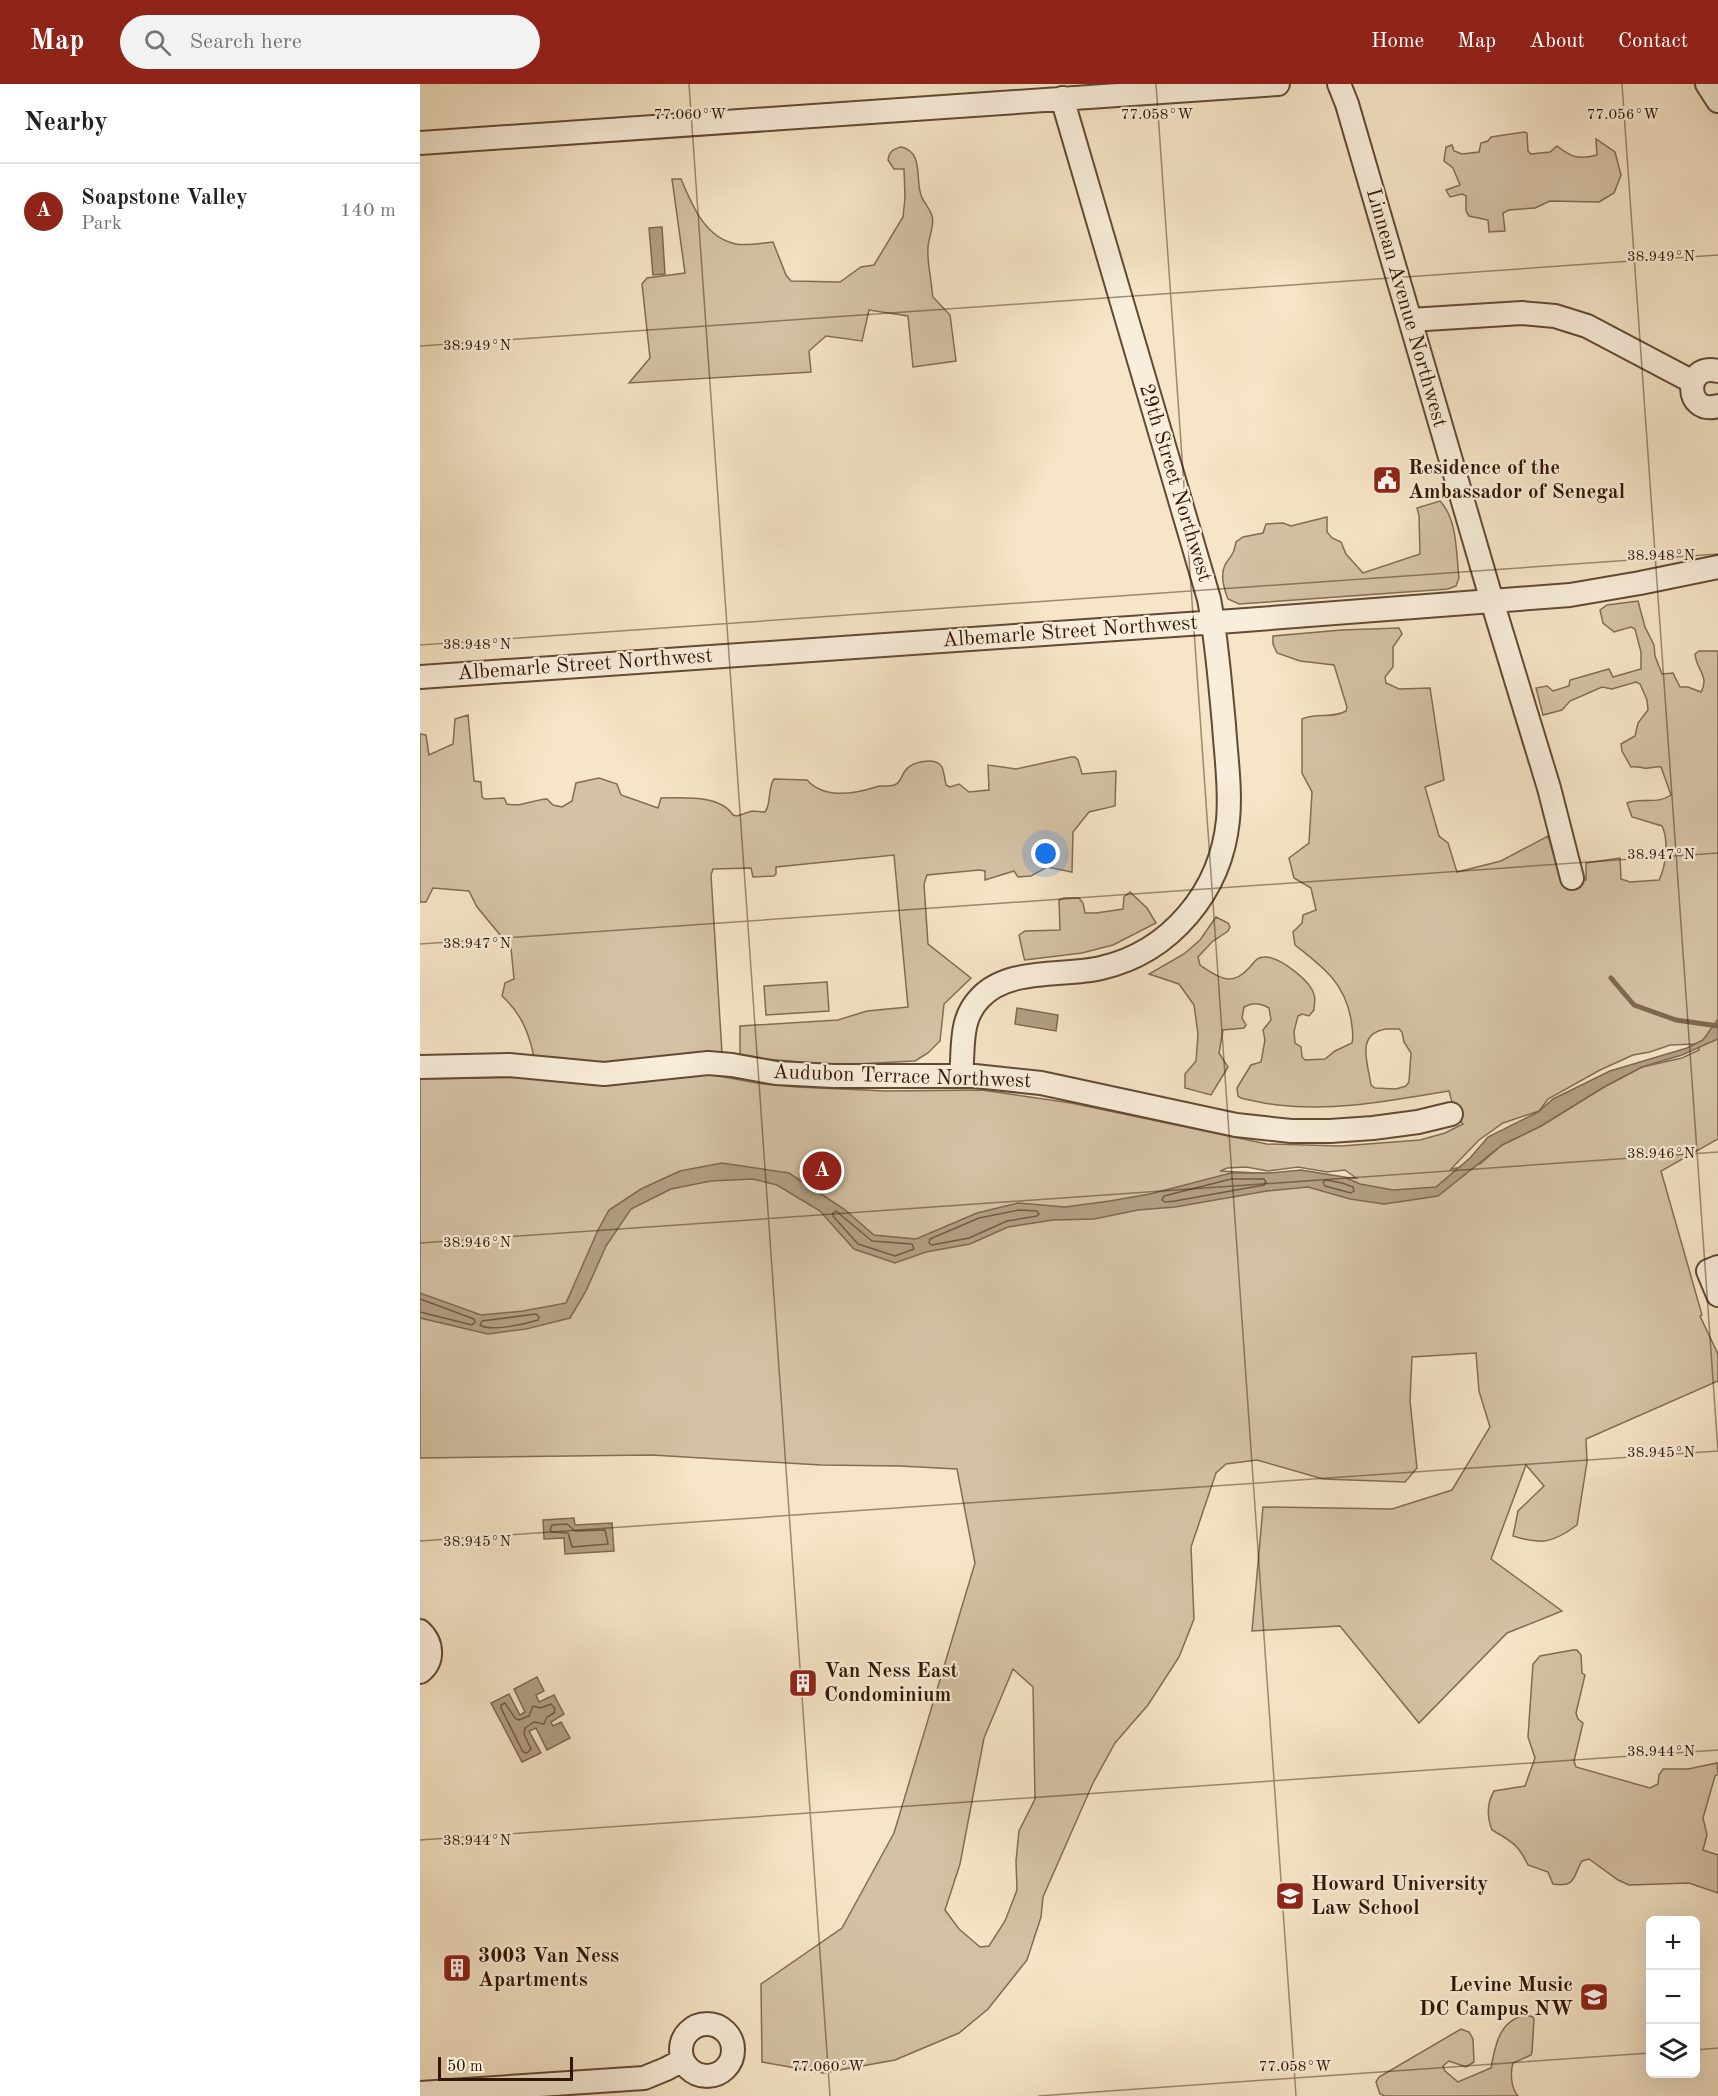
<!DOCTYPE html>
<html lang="en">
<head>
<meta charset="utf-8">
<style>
  :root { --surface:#fff; --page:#f2f2f2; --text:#202124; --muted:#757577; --line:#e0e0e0; --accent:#8f2418 }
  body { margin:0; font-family:"Old Standard TT",serif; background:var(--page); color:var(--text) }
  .controls { position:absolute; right:18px; bottom:18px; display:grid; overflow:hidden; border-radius:9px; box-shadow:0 6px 24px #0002 }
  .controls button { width:54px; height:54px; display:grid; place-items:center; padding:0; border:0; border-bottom:2px solid var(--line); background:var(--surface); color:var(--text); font:30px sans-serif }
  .scale { position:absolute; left:18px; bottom:15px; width:135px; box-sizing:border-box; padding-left:6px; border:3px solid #311602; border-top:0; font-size:16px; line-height:21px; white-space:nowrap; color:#311602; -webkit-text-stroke:4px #f9eedb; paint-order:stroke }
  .you { position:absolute; left:626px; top:770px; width:21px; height:21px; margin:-15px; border:4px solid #fff; border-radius:50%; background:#1a73e8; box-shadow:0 0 0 9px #1a73e833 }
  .badge { display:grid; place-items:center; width:39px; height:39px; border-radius:50%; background:var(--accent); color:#fff; font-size:20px; font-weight:700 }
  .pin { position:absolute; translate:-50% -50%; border:3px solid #fff; box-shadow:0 2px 6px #0006 }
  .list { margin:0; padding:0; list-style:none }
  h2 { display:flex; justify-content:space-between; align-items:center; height:78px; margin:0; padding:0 24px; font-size:26px }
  h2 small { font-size:20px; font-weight:400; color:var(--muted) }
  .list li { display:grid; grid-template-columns:39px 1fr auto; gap:18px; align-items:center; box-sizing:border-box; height:96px; padding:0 24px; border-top:2px solid var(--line) }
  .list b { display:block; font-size:22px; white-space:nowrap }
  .list p { margin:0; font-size:20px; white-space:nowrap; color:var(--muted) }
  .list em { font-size:20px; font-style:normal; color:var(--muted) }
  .icon { flex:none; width:33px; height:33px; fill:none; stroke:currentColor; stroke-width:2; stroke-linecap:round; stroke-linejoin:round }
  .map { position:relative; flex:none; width:1298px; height:2012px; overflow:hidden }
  header { display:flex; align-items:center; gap:36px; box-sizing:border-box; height:84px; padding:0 30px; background:var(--accent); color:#fff }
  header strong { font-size:28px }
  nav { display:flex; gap:33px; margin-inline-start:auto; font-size:21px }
  .search { width:420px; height:54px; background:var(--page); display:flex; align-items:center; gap:15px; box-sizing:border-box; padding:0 21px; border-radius:33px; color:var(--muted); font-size:22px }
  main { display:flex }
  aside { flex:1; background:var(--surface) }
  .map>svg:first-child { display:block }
  .green { fill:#d5c2a6; stroke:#836c54; stroke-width:1.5; fill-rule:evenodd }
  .water { fill:#b39f85; stroke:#7f6851; stroke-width:1.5 }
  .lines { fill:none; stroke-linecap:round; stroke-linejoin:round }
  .shore { stroke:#725a44; stroke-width:1.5 }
  .stream { stroke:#7f6851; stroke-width:5 }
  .minor-casing { stroke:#624a34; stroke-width:26 }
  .minor { stroke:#f9eedb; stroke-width:22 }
  .ticks { fill:none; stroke:#311602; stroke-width:1.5; stroke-opacity:0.45 }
  .labels { text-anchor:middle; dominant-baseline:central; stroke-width:4.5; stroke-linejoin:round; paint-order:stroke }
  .street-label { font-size:21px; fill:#311602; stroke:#f9eedb }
  .poi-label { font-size:21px; font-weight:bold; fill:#311602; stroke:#f9eedb; text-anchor:start }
  .ticks-label { font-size:15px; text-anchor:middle; fill:#311602; stroke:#f9eedb; stroke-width:4.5; stroke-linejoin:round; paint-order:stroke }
</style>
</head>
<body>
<header>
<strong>Map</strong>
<div class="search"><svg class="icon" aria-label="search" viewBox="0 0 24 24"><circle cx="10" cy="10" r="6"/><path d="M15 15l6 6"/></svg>Search here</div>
<nav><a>Home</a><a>Map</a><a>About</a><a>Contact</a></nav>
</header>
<main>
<aside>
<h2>Nearby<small></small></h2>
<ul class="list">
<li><span class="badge">A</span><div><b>Soapstone Valley</b><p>Park</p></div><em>140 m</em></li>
</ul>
</aside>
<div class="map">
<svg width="1298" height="2012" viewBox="0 0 1298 2012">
  <rect width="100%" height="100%" fill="#f6e5c8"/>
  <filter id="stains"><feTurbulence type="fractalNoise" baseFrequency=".00333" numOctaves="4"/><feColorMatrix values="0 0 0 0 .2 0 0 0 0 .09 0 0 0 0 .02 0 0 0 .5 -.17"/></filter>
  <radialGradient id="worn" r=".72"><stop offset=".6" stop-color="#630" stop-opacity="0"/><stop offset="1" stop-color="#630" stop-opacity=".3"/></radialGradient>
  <!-- green -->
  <path class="green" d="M1104,48l3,1 1,18 3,3 19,-2 7,-6c14,11 21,14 40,9l-1,-16 19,13 6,23 -7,18 -15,9 -49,-1 -15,7 -26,2 -6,3 2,18 -16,1 -1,-12 -19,-4 -3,-5v-15l-4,-2 -12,3 -4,-7 14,-5 -7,-17 -9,-7 2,-14 6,-2 2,6 8,3 17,-2 2,-9 7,-2 3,-4z
    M481,63c23,5 14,31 20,48 2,7 9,13 11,21 3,10 -4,22 -4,32 -1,14 3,29 4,43l1,6 17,18 6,46 -43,6 -5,-51 -39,-6 -7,31 -36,-5 -17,15 2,21 -182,11 21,-25 -8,-74 5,-6 38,-5 -13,-94h9c11,26 24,59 55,65 11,2 26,-1 37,-2l13,33 5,6 49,1 21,-15 13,-2 29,-48 2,-19 -1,-29h-10l-6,-9c1,-8 5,-11 13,-13z
    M1020,417c18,19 16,53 19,77l-3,8 -8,3 -209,15 -11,-5c-4,-10 -8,-24 -3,-34 7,-12 8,-8 11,-23l7,-5 20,-4 3,-9 17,-1 8,3 36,-9v15l5,6 9,4 5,12 17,19 57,-19 -1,-39 -2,-7z
    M1218,517l7,26 9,18 1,11 7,18 11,-1 7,14h8l13,5c9,-15 -5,-23 -6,-38l4,-3h19v488l-57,32 41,144 -2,1 18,38v27l-132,58 1,23 -10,63c-24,18 -35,20 -64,11l5,-25 26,-25 -18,-21 -35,94 71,52 -55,22 -88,90 -79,-97 -88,5 11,-124 129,2 60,-19 38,-63 -11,-36 -3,-38 -64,4 -2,44 7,67 -12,14 -82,-3 -66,-19 -31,4 -10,9 -25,74 3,72 -15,38 -31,48 -33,38 -22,40 -50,114 -2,20 -14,43 -39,49 -29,24 -64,27 -72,13 -61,-11 -1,-78 81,-56 52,-95 81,-270 -18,-94 -57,-3 -79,-1 -169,-10 -232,3v-379l287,-5 56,10 34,3 89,4 96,-1 89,13 196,41 74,2 79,-6 25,-7 18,-9 -16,-18 5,-4 -3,-11c-55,9 -114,21 -171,14 -12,-1 -24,-4 -37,-7l-3,-2 -1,-8 14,-23 10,-3 4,-22 -2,-10 8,-10 -2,-12c-9,-5 -16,-6 -25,-1l-2,11 4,7 -2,3 -21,2 -4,23 9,14 -17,28 -26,-7v-14l11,-13 2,-27 -4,-29 -15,-21 -30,-10 35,-20 16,-14 16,-23 12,6 2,4 -2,4 -16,11 -14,15 2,8c18,12 31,23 49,3 5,-5 7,-11 15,-11 15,-1 47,24 50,38 2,4 0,10 0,15l-5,6 -7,-2 -4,2 -4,15 1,12 6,4 1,10 3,3 20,-1 10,-8 17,-8c2,-8 0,-15 -1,-24 -7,-37 -28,-52 -56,-74l-2,-13 9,-9 1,-8 13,-5 -5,-22 -17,-10 -5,-20 20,-15 3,-51 -10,-19v-54c14,-7 31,0 44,-8l1,-4 -13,-42 -34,-4 -23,-8 -4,-9v-8l69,-6 57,-2 3,6 -9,13v20l-8,10 1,6 13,6 31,-1 14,92 -19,7 14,49 9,7 9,29 44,-11 47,-25 15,49 23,-5v-17l34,-5 1,21 9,3 29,-2c7,-14 10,-40 3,-54l-30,-9 -5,-14c13,-6 30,2 44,-8l-10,-28c-6,-1 -12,2 -17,1 -6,-1 -8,-2 -13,-1l-9,-16 -1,-7 14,-8 3,-13 10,-13 -1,-10 -7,-16 -4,-2 -24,7 -10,-2 -32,14 -8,9 -19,5 -7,-27 11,-2 6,5 16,-5 1,-6 39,-11 4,8 28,-8v-17l-6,-23 -4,-2 -17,5 -11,-9 -3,-13 7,-5zM966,945h13l3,3 2,10 7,11 -2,29 -3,4 -10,3 -21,-1 -4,-3c-3,-22 -16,-51 15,-56zM1278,960l1,6 -17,8 -40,9 -38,20 -63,39 -39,19 -22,19 -29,5 28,-29 24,-17 36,-12 9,-12 52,-29 33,-15 17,-3 20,-7zM826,1083l22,4 30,-4 29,5 18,-2 11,8 -136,-7 7,-3zM593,1585l20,18 2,112 -16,32 -3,30 1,29 -12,31 -16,25 -9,1 -21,-18 -14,-19 15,-46 24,-126z
    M48,631l6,66 7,1 1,15 3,2 19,-1 3,6c17,3 24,-4 40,-5l6,6 9,2 10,-6 4,-18 23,-5 18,6 4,11 37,13 3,-10c21,0 59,-4 72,17l4,1 15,-5 13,1c7,-10 2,-22 9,-33l33,1c17,19 47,14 69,7 5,-2 12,0 18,-2 7,-2 7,-9 11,-14 6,-9 30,-15 37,-4 2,5 3,13 4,18l4,2 9,-3 10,8 20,-2 -1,-25 28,4 55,-12h4l3,3 4,14 34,-3 -1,35 -26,6 -16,20 -1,40 -25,-5 -16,9 -13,1 -4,-6 -29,9v-9l-6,-1 -52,5 -3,9 4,60 43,34 -27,26 -4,37 -12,12 -13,8 -79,4 -96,-8v-31l98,-6 29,-9 41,-4 -14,-152 -118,12v7l-2,2 -21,1 -2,-9 -38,1 -2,6 11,178 -7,2 -102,10 -79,-8c-5,-24 -13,-44 -32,-61l3,-13 9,-4 -3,-31 -34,-41 -8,-16 -36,-3 -7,14h-6v-168l6,1 3,20 24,-11 2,-25z
    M710,808l17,16 9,15 -43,22 -31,8 -57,7 -1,-2 -5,-23 6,-4 35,-1 -1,-30 5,-2h15l4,5 2,10h11l27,-4 1,-12z
    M407,898l2,29 -63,4 -2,-29z
    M1153,1566h4l4,5 1,18 3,2 -9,38 2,6 5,4 -9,38 2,6 74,21 8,-4 1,-9 4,-6h25l29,-6 1,11 -3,2 -12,42 4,17 -4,15 15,5v38l-29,-10 -60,2 -11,-5 -29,-21 -7,2c-9,14 -5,27 -29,23l-5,-12 -20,-7c-10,-21 -17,-24 -36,-35 -5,-13 -5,-27 2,-39l31,-5 10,-28 -7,-21 5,-73 7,-8z
    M1106,1931l7,2 1,2 -2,33 -1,3 -18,8c-3,10 -2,25 5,33h-133l-5,-2 -4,-12 3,-5 82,-48 8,3 4,7 1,23 -8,5 -17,-6 -6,5 2,5 13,11 33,-14c4,-22 8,-48 35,-53z"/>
  <!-- water -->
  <path class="water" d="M242,143l3,47 -12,1 -4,-47z
    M597,924l41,7 -2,16 -41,-7z
    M1298,935v20l-36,16 -40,12 -38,20 -63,39 -39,19 -64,51 -40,6 -14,2 -34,-5 -42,-12 -41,4 -92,16 -37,3 -44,9 -41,1 -45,7 -38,17 -44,8 -31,11 -41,-14 -34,-38 -43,-26 -24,-6 -42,2 -40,8 -40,20 -25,37 -20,45 -16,27 -44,11 -38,5 -68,-16v-25l61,22 42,-4 43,-8 32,-73 11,-20 32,-21 39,-18 42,-8 67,10 55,36 30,26 42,4 61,-26 41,-10 47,4 45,-6 40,-7 81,-21h38l32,-3 43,7 16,7 33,6 43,-3 34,-29 18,-21 50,-25 15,-13 57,-28 77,-23 16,-8z
    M154,1434l1,7 37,-2 2,28 -49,3 -1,-16 -20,1 -1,-19z
    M117,1593l7,14 -8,4 3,7 15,-7 10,19 -13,8 2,4 8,-4 9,16 -23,12 -11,-22 -7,3 12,22 -19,9 -31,-59 18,-9 11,21 5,-3 -11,-23z"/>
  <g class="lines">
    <!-- shore -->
    <path class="shore" d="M811,1095h33l2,3 -2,3 -89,16 -10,1 -3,-2 2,-4z
      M906,1096l16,3 11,4 1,4 -3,2 -26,-7 -2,-4z
      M599,1126l18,1 2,3 -2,2 -30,5 -38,17 -37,7 -3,-2 1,-4 49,-21z
      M416,1127l36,30 40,3 2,5 -19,7 -37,-12 -25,-28v-3z
      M0,1215l54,20 1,3 -3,3 -52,-13
      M116,1230l3,3 -1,3c-13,4 -47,12 -58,5l2,-4z
      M147,1440l8,7 30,-1 3,14 -36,3 -4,-14 -16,-1 -2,-2 2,-5z
      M85,1619l10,15 4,2 10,-4 4,-10 8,2 10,-4 4,5 -1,4 -7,4 -3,7 -10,-2 -9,6 -1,6 7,15 -4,4 -4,-1 -22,-44v-3z"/>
    <!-- stream -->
    <path class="stream" d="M1191,894l23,27 42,15 42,6"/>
    <!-- minor casing -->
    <g class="minor-casing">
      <path id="minor" d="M919,0l8,20 145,497 57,187 23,90
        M1287,0l11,17
        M0,59l858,-59
        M990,236l112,-7 33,3 32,10 106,56
        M1298,287c-35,-9 -34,45 0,35
        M0,593l812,-56 338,-26 70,-12 78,-16
        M0,983l89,-2 95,9 104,-11 24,2 44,8 58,3h141l66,7 195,42 55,6h39l43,-3 45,-6 33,-8
        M541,991c3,-27 -2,-56 19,-77 29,-31 83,-21 121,-30 70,-16 120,-77 127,-148 3,-31 -2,-63 -4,-95 -4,-42 -7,-84 -15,-126l-147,-501
        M1298,1183l-10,4 10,24
        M0,1547c13,12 14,30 0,41
        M261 1966a26 26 0 1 1 52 0a26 26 0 1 1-52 0Z
        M0,2009l224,-15 22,-9 17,-9"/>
    </g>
    <!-- minor -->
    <use href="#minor" class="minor"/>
  </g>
  <!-- ticks -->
  <path class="ticks" d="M269,0l141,2012M736,0l140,2012M1202,0l96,1367M0,262l1298,-91M0,561l1298,-91M0,860l1298,-91M0,1159l1298,-91M0,1457l1298,-90M0,1756l1298,-90M1276,1966l22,-2M618,2012l612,-43"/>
  <!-- icons -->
  <defs>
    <g id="civic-square" transform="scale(1.5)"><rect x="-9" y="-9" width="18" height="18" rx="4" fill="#8f2418" stroke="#f9eedb"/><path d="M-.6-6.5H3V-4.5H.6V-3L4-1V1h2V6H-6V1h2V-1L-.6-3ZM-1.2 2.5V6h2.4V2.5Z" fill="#fff"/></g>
    <g id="building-square" transform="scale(1.5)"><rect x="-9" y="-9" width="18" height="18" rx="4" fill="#8f2418" stroke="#f9eedb"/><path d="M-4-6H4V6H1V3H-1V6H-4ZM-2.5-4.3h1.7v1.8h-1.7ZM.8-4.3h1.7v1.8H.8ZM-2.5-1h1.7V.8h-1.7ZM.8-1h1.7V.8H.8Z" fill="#fff"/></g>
    <g id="university-square" transform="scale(1.5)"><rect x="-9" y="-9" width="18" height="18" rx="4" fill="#8f2418" stroke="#f9eedb"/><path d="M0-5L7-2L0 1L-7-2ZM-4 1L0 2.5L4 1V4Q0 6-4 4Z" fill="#fff"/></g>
    <g id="school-square" transform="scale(1.5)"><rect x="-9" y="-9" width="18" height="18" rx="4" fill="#8f2418" stroke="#f9eedb"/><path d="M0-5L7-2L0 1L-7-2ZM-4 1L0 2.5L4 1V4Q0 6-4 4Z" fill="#fff"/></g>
  </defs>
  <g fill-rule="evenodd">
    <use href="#civic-square" x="967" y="396"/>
    <use href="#building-square" x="383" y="1599"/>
    <use href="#university-square" x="870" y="1812"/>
    <use href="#building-square" x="37" y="1884"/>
    <use href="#school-square" x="1174" y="1913"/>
  </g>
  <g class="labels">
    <!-- street labels -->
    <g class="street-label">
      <text transform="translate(986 224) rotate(74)">Linnean Avenue Northwest</text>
      <text transform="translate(755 399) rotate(73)">29th Street Northwest</text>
      <text transform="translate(650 548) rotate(-4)">Albemarle Street Northwest</text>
      <text transform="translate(165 581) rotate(-4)">Albemarle Street Northwest</text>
      <text transform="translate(482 993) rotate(2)">Audubon Terrace Northwest</text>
    </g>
    <!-- poi labels -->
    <g class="poi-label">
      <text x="988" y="384">Residence of the<tspan x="988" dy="24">Ambassador of Senegal</tspan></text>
      <text x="404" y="1587">Van Ness East<tspan x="404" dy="24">Condominium</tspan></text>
      <text x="891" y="1800">Howard University<tspan x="891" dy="24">Law School</tspan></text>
      <text x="58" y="1872">3003 Van Ness<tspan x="58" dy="24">Apartments</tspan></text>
      <text x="1153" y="1901" text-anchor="end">Levine Music<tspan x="1153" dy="24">DC Campus NW</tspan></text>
    </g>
  </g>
  <g class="ticks-label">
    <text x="270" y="35">77.060°W</text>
    <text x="737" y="35">77.058°W</text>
    <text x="1203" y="35">77.056°W</text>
    <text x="1241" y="177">38.949°N</text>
    <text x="57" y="266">38.949°N</text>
    <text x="1241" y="476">38.948°N</text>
    <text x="57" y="565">38.948°N</text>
    <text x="1241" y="775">38.947°N</text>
    <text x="57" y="864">38.947°N</text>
    <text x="1241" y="1074">38.946°N</text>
    <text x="57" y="1163">38.946°N</text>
    <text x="1241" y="1373">38.945°N</text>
    <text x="57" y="1462">38.945°N</text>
    <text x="1241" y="1672">38.944°N</text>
    <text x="57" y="1761">38.944°N</text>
    <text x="408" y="1987">77.060°W</text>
    <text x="875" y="1987">77.058°W</text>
  </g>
  <rect width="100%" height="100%" filter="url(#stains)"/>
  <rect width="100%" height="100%" fill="url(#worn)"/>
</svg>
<div class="controls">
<button>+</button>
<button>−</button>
<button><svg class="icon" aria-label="layers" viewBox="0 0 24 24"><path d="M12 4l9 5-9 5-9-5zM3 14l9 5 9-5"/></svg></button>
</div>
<div class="scale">50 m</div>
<div class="you"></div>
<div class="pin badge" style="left:402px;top:1087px">A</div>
</div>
</main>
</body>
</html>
